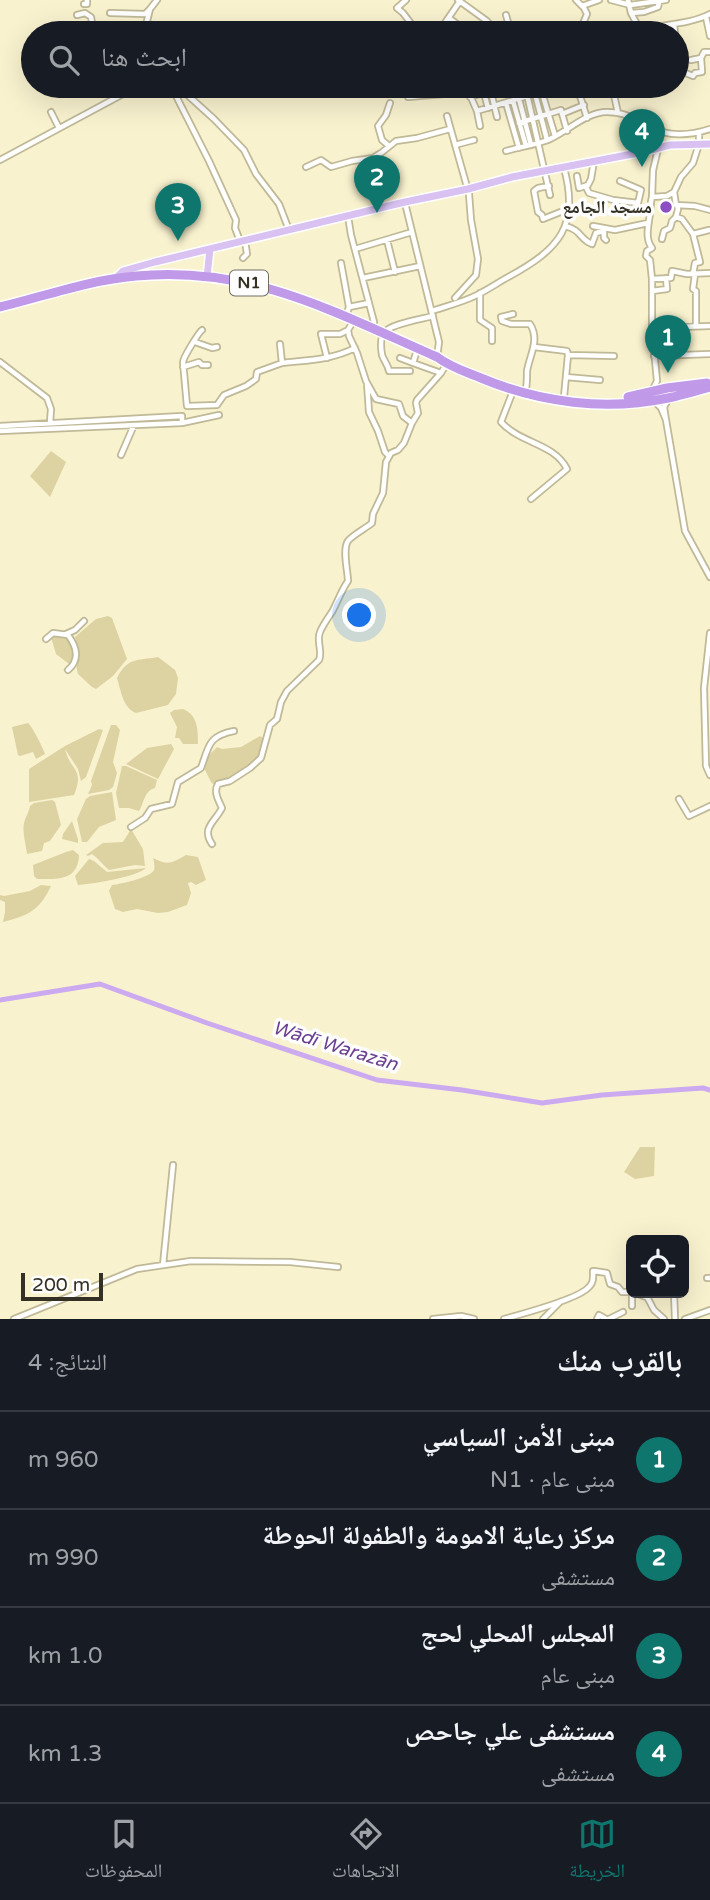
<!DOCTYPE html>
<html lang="ar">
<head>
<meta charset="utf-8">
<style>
  :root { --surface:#171b24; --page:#20242c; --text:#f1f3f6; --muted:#9ea1a6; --line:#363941; --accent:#0f766e }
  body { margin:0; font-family:"Varela Round","Noto Naskh Arabic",sans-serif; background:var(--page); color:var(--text); direction:rtl }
  .controls { position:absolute; right:21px; bottom:21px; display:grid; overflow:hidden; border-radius:10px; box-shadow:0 7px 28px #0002 }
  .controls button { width:63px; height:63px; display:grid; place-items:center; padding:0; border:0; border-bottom:2px solid var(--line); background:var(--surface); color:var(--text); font:35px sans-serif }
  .scale { position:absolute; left:21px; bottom:18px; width:82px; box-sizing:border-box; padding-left:7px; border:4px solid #343124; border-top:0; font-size:19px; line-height:24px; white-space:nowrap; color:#343124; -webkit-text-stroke:5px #fefefe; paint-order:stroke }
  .you { position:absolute; left:360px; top:616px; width:24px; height:24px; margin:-18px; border:5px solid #fff; border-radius:50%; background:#1a73e8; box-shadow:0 0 0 10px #1a73e833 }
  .badge { display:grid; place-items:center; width:46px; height:46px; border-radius:50%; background:var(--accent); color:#fff; font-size:23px; font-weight:700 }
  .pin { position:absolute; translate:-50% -58px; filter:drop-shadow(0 2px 4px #0008) }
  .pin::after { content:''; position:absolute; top:37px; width:24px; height:21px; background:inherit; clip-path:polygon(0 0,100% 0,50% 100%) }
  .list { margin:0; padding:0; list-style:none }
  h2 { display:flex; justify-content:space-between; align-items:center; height:91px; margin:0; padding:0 28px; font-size:30px }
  h2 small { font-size:23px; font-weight:400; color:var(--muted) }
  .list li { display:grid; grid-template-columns:46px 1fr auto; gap:21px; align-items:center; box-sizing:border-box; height:98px; padding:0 28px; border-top:2px solid var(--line) }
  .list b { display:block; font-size:26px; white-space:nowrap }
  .list p { margin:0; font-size:23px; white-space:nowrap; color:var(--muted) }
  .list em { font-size:23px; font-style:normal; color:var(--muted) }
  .icon { flex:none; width:38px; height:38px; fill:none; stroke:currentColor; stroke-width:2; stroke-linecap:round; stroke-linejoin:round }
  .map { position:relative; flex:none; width:710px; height:1319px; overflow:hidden; direction:ltr }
  .search { position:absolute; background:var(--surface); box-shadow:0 7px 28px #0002; left:21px; right:21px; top:21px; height:77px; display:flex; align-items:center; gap:18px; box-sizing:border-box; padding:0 24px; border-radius:38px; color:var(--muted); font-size:26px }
  .sheet { height:483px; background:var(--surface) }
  nav { display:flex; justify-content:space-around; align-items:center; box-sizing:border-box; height:98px; border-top:2px solid var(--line); background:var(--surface); font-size:19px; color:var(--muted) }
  nav a { display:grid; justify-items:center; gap:4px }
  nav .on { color:var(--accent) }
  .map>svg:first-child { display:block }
  .green { fill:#ddd2a1 }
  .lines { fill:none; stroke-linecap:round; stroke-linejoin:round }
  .river { stroke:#ccaaf0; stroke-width:5 }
  .minor-casing { stroke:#c0b998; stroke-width:8 }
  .major-casing { stroke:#fff; stroke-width:10 }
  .highway-casing { stroke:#fff; stroke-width:12 }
  .minor { stroke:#fff; stroke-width:4.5 }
  .major { stroke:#d9c2f1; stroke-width:7 }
  .highway { stroke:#c099e8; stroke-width:9 }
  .poi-dot { fill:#8d4ec4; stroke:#fefefe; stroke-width:2.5 }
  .labels { text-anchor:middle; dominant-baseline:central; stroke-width:7; stroke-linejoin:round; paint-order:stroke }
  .shield { fill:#fefefe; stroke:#716e65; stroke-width:2 }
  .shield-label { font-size:16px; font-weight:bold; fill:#343124 }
  .poi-label { font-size:18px; font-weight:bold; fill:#343124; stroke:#fefefe; text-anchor:end }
  .water-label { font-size:19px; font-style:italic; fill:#6a3f91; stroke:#fefefe }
</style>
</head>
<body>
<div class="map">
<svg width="710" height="1319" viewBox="0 0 710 1319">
  <rect width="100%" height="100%" fill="#f9f2cf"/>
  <!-- green -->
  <path class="green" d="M51,451l15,11 -16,35 -20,-21z
    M108,616l4,2 15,41 -14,17 -17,13 -4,-2 -14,-13 -2,-9 3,-10 -4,-18 21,-18z
    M53,635l14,2 6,13 -1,13 -3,1 -13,-10 -5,-17z
    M158,657l17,13 3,8 -2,16 -8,11 -32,8c-13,-5 -15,-22 -19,-35 11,-21 19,-17 41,-21z
    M183,709c15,6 15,21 15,35h-15l-4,-6h-4l2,-11 -7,-14 4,-3z
    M28,723c4,3 15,25 17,31l-9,5 -3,-7 -13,4 -2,-1 -6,-28z
    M111,725h5l4,5 -7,32 4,11 -4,14 -4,3 -21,4 4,-9 -1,-4z
    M99,729l4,1 -17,47 -5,4 -3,-12 -13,-20c5,22 20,19 9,46l-45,7v-33l36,-23z
    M260,736l3,2c0,27 -28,39 -50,46l-2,-2 -8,-16 4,-9 10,-10 5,2 19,-2z
    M171,744l3,5 -16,30 -32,-15 21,-16z
    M122,766h4l31,14 -2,8c-11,3 -11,15 -16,23l-10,-3h-10l-3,-15z
    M112,792l4,28 -17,7 -12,15h-5l-5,-23 9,-20 4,-3z
    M52,800l3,2 6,23 -11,16 -6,2 -2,8 -15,3c-1,-10 -5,-21 -3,-31 1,-5 5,-11 6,-17l4,-3z
    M72,821l6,18v4l-16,-4 1,-5z
    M131,829l12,20 2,17 -10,-1 -26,5c-6,-5 -11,-12 -17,-16l-4,2 -2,-1 17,-12 20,-1z
    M73,850l6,5c-1,26 -21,24 -42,24l-3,-3 -1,-11 33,-13z
    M186,855l12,2 8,23 -10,5 -5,-3 -3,1 3,10 -4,12 -19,7 -10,1 -21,-4 -14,3 -8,-3 -6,-18 3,-6c8,-1 38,-7 42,-15 1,-3 0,-9 -1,-12 15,8 19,5 33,-3z
    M89,859l5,2 13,11 39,-4c-9,9 -54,16 -68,17l-3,-9z
    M41,885l10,1c-12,25 -22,29 -48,36l2,-10v-10l-5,-2v-5l4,1 26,-5z
    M640,1147h15l-1,29 -19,3 -11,-7z"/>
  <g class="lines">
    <!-- river -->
    <path class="river" d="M0,1000l100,-16 107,39 170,57 85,10 80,13 60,-8 101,-7 7,2"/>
    <!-- minor casing -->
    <g class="minor-casing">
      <path id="minor" d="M406,0l-9,8 6,5 10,13 14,7
        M458,0l29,21 10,12
        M576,0l8,8 3,6 -8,19
        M611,0l19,5 36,-5
        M628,0l3,13 7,13
        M84,4h3v-4
        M582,6l17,-6
        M110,13l35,1 5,-5
        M631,13l13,-1 14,-5 1,-5
        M77,15l8,-2 6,4 2,11 -2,5
        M506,15l5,18
        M706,17l4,19
        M449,18l20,15
        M674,24l1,9
        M640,30c23,-6 48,-5 70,-16
        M144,33l6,-24 7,-9
        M438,33l22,-32
        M471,33l5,-5 6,5
        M599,33c7,-9 22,-8 32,-5l7,-2
        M677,37c5,10 0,22 1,33l15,6 2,-3 7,-1 -1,-14 3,-6h6
        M691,60l10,-2
        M171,86l38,75 27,59 -1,8 5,13
        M181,86l1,4 32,29 30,31 12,24 23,30 10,26
        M466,86l11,25 3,15
        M525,86l25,109
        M533,86l14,54
        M540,86l15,50
        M561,86l19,10 7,22
        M612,86l6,27
        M491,92l6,25
        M484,93l4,15
        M441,94l2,-8
        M408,97l60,-5
        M470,97l29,-9v-2
        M519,99l12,46
        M513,101l13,45
        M506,103l13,45
        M477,111l84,-25
        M51,112l8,16
        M562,114l22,-9
        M447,116l22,78 2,26 7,39 -2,16 -21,23
        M519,123l42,-13 6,21
        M455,145l19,-5
        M389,146l-7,-6 -4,-14 8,-11 4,-12
        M506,151c14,-4 29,-6 42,-11 19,-8 38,-28 59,-28 18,0 25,6 40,14 20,11 42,10 63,3
        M0,160l138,-74
        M306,167l15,-7 10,7 21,-6 21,-3 8,-5 15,-12 21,-3 33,-9
        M577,176l2,12 9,-3 3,-6 3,-18
        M549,186l-11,2 -4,3 4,21 4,3 1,4 20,-8h6
        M586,187l3,6 24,7 25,3 3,-13 -21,-9
        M674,192l2,13 19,1 15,4
        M652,197l1,-27 5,-21
        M405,203l34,139 -2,15
        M677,205l1,4 -2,8 6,2 11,15
        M348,216l3,19 23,87 -2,5
        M565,226c17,4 14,13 27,18l4,-11 8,-2
        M593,226l22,4 33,-7
        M604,229v9l2,2
        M662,239l2,-8 6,-3 2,-7 4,-4
        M387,240l8,32
        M355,249l57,-17
        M243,258l4,-4 -2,-13
        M341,263l8,44 -3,9
        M693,274l2,-11 5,-1 -7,-28 16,-4
        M695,274l-2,15 3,2v35
        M363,278l57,-12
        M652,279l19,-1 1,-7 15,3 23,-1
        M652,291l15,-2 -1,-11
        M480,293v27l12,8v13
        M349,307l20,-4
        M432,311c15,-5 31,-9 45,-16 12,-6 22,-13 33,-19 49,-27 70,-50 54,-108
        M513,314l-12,3 1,4 9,3h19c10,16 0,30 -3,47 0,5 0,12 -1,18
        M354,320l-6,10 1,6 8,17 9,28 10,18 23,5 4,12 9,7 6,-10 -2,-10 1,-3 24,-27 5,-8
        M652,328l58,-2
        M202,330c-3,2 -19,28 -19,32l4,44 30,-1 7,-10 22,-9 10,-7 1,-7 25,-9
        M195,342l17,6 5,-1
        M280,344l2,19c26,-3 49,-3 73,-15
        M534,347l33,4 1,4 46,1
        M654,356l56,-2
        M327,358l-6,-24h19l8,-4
        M400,358l13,5 4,-13
        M0,362l47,36 4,11 -1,14
        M413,363l28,10
        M183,367l16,-5 3,3h6
        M410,371h-21c-1,-6 -5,-10 -7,-16 -1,-6 -2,-17 2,-22 5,-9 38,-14 49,-17
        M566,377l34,3
        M367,383l2,29 9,19 7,21 4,4
        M513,391l-12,31c20,22 53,21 66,47l-36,30
        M652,391l5,-10 -5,-53v-49l-2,-19 -4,-4 1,-5 5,-3c-7,-9 -4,-21 -2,-34 1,-6 0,-11 2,-17l15,-1 7,-4 7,-15 12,-14 6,-19v-11
        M564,397l4,-42
        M654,401l7,7 5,12 -2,-13 4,-7
        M666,420l19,111 25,46
        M0,426l182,-10v7
        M0,431l182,-8 37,-8
        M121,455l13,-30
        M710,633l-6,55 2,78 4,9
        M66,634l9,-4 9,-9
        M46,639l7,-6 15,2c9,12 12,25 0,35
        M679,799l10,17 21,-10
        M131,827l14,-9 6,-9 21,-5 6,-22 23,-14c8,-22 7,-32 33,-37
        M212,844c-11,-16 3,-22 10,-36 -3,-7 -9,-16 -4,-24l12,-3 20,-13 11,-10 9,-33 7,-6 4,-17 6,-11 32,-31c4,-9 -3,-19 1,-28 3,-7 8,-14 12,-20 6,-11 9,-21 16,-31 0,-9 -6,-32 0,-40 3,-5 18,-13 24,-18l1,-9 10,-21 3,-31 5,-9 7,-3 6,-7 8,-20
        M163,1265l10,-100
        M594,1271l13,2 3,11 8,3 4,5h9
        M707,1278h3
        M632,1293v13
        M635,1293l11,4
        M645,1293l9,17 10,9
        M674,1293l1,26
        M14,1319l123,-50 54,-8 99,1 48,5
        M433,1319l28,-3 13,3
        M504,1319c18,-5 75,-20 85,-32 5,-5 4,-10 4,-16
        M543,1319l17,-17
        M597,1319l2,-4 7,4
        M609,1319l14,-7
        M685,1319l25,-9"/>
    </g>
    <!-- major casing -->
    <g class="major-casing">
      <path id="major" d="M207,277l3,-28
        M116,278l7,-7 32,-9 250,-60 63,-13 44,-12 131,-25 27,-7 40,-1"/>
    </g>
    <!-- highway casing -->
    <g class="highway-casing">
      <path id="highway" d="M0,307c45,-11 89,-27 136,-31 115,-11 200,37 301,81 13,10 29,15 44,21 59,25 125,33 187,20 14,-3 28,-7 42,-11
        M628,397l39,-9 40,-5"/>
    </g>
    <!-- minor -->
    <use href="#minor" class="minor"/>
    <!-- major -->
    <use href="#major" class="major"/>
    <!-- highway -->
    <use href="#highway" class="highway"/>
  </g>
  <!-- markers -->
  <circle class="poi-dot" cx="666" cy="207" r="7"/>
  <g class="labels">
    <!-- shield labels -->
    <rect class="shield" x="230" y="270.5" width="38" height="25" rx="5"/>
    <g class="shield-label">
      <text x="249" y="283">N1</text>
    </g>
    <!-- poi labels -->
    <g class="poi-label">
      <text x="652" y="207">مسجد الجامع</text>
    </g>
    <!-- water labels -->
    <g class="water-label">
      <text transform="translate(335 1046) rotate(17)">Wādī Warazān</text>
    </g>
  </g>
</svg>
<div class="controls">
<button><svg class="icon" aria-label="locate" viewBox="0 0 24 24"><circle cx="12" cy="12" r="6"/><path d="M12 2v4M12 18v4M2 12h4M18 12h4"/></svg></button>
</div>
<div class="scale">200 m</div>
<div class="you"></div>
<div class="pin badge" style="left:668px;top:373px">1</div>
<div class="pin badge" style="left:377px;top:213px">2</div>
<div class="pin badge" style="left:178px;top:241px">3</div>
<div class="pin badge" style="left:642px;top:167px">4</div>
<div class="search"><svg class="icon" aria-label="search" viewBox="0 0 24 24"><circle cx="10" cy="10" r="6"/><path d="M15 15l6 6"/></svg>ابحث هنا</div>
</div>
<section class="sheet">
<h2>بالقرب منك<small>النتائج: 4</small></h2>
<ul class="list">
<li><span class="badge">1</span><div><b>مبنى الأمن السياسي</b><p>مبنى عام · N1</p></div><em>960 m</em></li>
<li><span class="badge">2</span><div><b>مركز رعاية الامومة والطفولة الحوطة</b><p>مستشفى</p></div><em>990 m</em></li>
<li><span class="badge">3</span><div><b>المجلس المحلي لحج</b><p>مبنى عام</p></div><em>1.0 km</em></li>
<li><span class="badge">4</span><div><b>مستشفى علي جاحص</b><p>مستشفى</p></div><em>1.3 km</em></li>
</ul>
</section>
<nav>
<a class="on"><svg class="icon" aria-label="map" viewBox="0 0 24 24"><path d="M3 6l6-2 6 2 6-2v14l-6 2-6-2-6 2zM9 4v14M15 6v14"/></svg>الخريطة</a>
<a><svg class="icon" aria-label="directions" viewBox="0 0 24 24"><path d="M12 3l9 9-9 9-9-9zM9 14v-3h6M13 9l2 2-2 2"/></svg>الاتجاهات</a>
<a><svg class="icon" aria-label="saved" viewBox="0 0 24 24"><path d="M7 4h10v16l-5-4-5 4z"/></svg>المحفوظات</a>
</nav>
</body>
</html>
